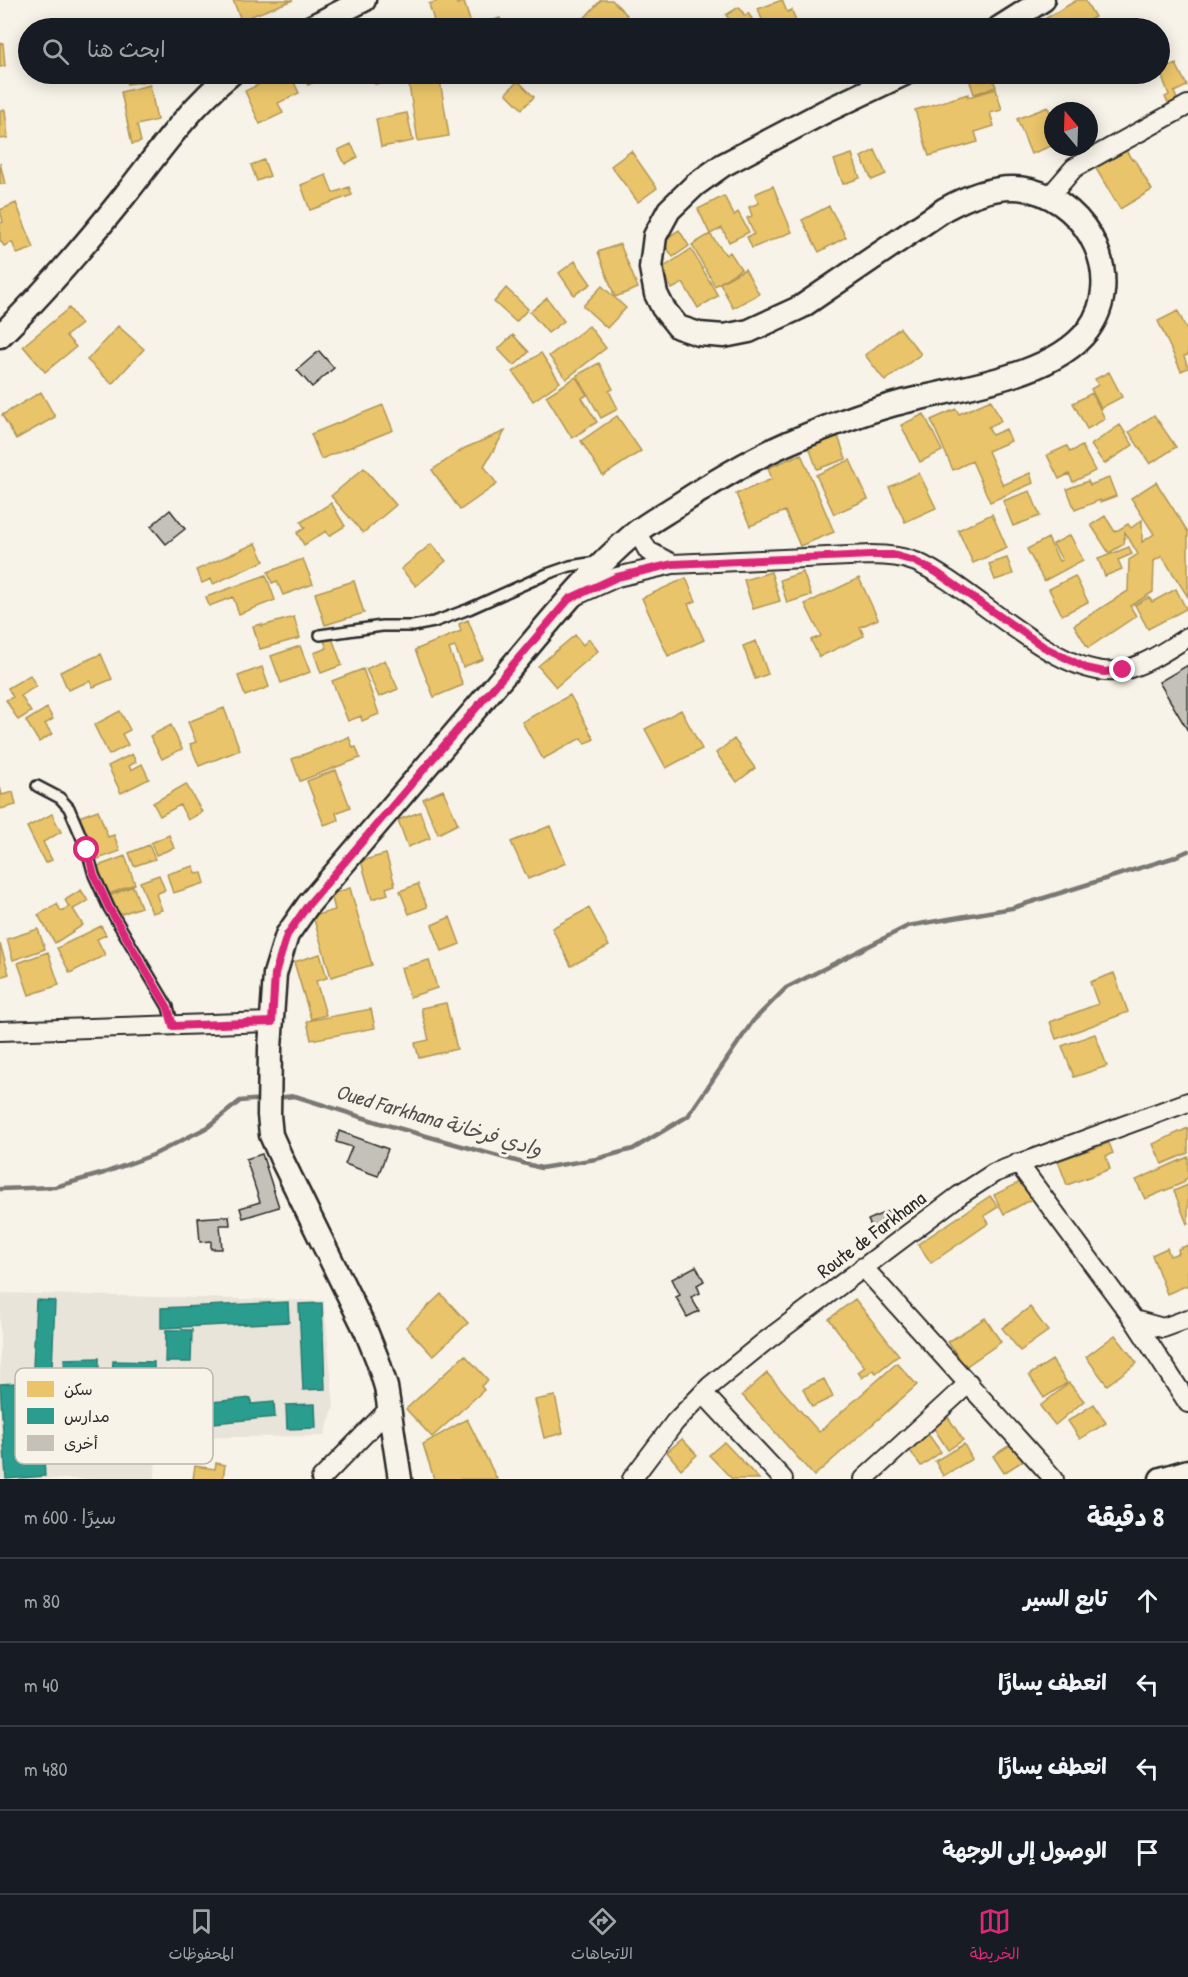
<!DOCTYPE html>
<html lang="ar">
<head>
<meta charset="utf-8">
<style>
  :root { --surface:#171b24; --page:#242831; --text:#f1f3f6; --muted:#9ea1a6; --line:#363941; --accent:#db2777 }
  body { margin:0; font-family:"Patrick Hand","Playpen Sans Arabic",sans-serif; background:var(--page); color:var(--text); direction:rtl }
  .compass { position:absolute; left:1044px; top:102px; width:54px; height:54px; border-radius:50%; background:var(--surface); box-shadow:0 3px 15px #0003; rotate:341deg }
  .stop { position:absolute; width:18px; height:18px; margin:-14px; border:4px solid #db2777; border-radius:50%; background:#fff }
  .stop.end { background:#db2777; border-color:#fff; box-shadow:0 2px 6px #0008 }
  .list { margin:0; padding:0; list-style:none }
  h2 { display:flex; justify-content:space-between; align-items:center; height:78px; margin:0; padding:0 24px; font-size:26px }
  h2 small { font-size:20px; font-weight:400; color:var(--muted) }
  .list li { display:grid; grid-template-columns:39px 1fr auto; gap:18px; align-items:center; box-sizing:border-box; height:84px; padding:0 24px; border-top:2px solid var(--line) }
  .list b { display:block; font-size:22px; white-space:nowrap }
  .list em { font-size:20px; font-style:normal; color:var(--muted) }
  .icon { flex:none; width:33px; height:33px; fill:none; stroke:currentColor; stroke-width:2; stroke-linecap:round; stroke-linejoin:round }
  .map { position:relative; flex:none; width:1188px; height:1479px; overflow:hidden; direction:ltr }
  .search { position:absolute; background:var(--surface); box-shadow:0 3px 15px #0003; left:18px; right:18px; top:18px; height:66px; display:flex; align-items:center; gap:15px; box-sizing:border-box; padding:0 21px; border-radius:33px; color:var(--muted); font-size:22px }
  .sheet { height:414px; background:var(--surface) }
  nav { display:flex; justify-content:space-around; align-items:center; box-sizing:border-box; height:84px; border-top:2px solid var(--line); background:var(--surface); font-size:16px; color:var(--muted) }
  nav a { display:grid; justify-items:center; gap:3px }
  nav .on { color:var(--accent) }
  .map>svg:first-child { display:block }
  .built { fill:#e8e4da }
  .homes { fill:#e9c46a; stroke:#b09657; stroke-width:1.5 }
  .schools { fill:#2a9d8f; stroke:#2a7b71; stroke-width:1.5 }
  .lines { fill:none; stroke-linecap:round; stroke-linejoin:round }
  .stream { stroke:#7a7874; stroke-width:4.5 }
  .building { fill:#c4c1b9; stroke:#2b2b2b; stroke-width:1.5 }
  .service-casing { stroke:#2b2b2b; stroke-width:14 }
  .minor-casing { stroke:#2b2b2b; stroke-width:22 }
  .tertiary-casing { stroke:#2b2b2b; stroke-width:27 }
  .service { stroke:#f7f3e8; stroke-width:9 }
  .minor { stroke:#f7f3e8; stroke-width:18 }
  .tertiary { stroke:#f7f3e8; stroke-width:22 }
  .route { stroke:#db2777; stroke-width:8 }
  .labels { text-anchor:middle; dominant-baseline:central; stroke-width:6; stroke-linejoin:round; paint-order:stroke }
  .street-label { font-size:20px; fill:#2b2b2b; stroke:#f7f3e8 }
  .water-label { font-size:21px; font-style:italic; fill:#53524f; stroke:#f7f3e8 }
  .key { fill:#f7f3e8; stroke:#bab7af; stroke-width:1.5 }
  .key-label { font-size:16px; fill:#2b2b2b }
</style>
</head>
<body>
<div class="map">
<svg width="1188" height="1479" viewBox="0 0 1188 1479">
  <rect width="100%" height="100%" fill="#f7f3e8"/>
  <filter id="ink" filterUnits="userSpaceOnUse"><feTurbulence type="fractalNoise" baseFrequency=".0167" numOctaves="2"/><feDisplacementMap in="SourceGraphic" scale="12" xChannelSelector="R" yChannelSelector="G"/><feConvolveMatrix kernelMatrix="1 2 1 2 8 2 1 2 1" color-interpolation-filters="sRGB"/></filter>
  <g filter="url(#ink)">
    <!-- built -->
    <path class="built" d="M0,1293l324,8 10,105 -10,30 -168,2 -1,41h-155z"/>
    <!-- homes -->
    <path class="homes" d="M233,0h60l-52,20z
      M440,0h16l1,4 7,-2 7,22 -13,4h-15l-1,-2 -6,2 -7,-24z
      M601,0h11l15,15 -13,13h-30l-5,-4z
      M782,0l5,12 5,-2 6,18h-33l-7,-19z
      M1077,0h8l10,17 -19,11h-44l-1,-1z
      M739,7l6,9 3,-3 10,15h-32l-1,-2 6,-4 -5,-7z
      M500,18l4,10h-32z
      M3,43l2,23 -5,1v-23z
      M1176,64l11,22 -13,6 4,9 -9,4 -4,-8 4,-2 -9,-24z
      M126,74h43l1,4 -43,6z
      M281,74h9l9,19 -21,10 5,10 -23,11 -15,-33z
      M302,74h28l-22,11z
      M373,74h32l1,2 -31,8z
      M439,74l10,62 -31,5 -10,-62z
      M975,74h16l5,13 -22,7 -6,-18z
      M518,81l16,16 -12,12 -16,-16z
      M150,85l7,35 -20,5 4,17 -9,2 -11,-52z
      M996,89l6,21 -12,3 4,13 -19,6 3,10 -49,14 -14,-46 53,-16v3z
      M1048,107l5,13v11l-7,3 5,12 -20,8 -14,-35z
      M0,110h5l3,28 -8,1z
      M407,113l6,28 -32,6 -5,-28z
      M351,144l7,13 -13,7 -7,-14z
      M1125,149l7,11 2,-1 18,31 -32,19 -25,-42z
      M875,150l11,24 -14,6 -11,-23z
      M631,151l26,37 -19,14 -27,-36z
      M852,154l8,24 -17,6 -9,-24z
      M264,160l6,16 -13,5 -6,-16z
      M0,163l5,21h-5z
      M326,175l7,18 16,-6 3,8 -42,15 -9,-25z
      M773,186l19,46 -40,16 -5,-11 7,-3 -7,-16 5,-2 -3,-9 10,-4 -4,-9z
      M724,196l10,19 4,-3 11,20 -20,10 -7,-14 -12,6 -12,-25z
      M16,203l18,45 -17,6 -5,-12 -8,4 -4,-6v-17l3,-1 -3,-12z
      M829,206l17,31 -27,15 -17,-32z
      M679,230l10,16 -16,11 -11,-16z
      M710,234l16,21 4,-3 11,17 -26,17 -23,-41z
      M620,244l18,44 -23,9 -17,-45z
      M691,249l27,47 -20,12 -15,-25 -11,6 -11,-20z
      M575,261l16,23 -17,11 -15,-22z
      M745,269l14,25 -26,14 -13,-25z
      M602,286l24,22 -19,20 -24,-22z
      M506,288l22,21 -12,13 -22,-20z
      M547,298l17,23 -16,12 -18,-21z
      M69,308l12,16 -15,12 10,11 -31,25 -22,-26z
      M1178,311l10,22v22l-4,1 4,12 -7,3 -23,-50z
      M118,326l26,23 -32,35 -25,-24z
      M589,326l17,22 -40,31 -17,-23z
      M900,328l21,26 -36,27 -20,-26z
      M513,335l16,17 -15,14 -16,-17z
      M541,353l19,29 -27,19 -20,-29z
      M599,363l14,26 -4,2 9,18 -17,9 -24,-43z
      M1109,372l13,25 -21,11 -10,-19 7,-4 -3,-6z
      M576,377l11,18 -5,3 15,24 -25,16 -26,-42z
      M41,392l14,25 -39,22 -14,-24z
      M1092,393l13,26 -18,10 -14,-26z
      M991,400l10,21 -13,6 4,8 14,-6 5,12 -23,10 15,34 27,-12 3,10 -43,19 -18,-41 -19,9 -22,-50 25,-11 3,5z
      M383,405l10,25 -72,29 -10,-25z
      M924,414l18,37 -22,11 -19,-37z
      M1154,415l22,32 -26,17 -21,-32z
      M617,416l24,35 -38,25 -22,-35z
      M1120,425l13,20 -29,19 -13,-19z
      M505,431l-21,35 13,18 -37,26 -28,-40 33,-22z
      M838,436l8,23 -29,10 -8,-22z
      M1067,446l3,6 12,-6 13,25 -22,11 -4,-8 -10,5 -12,-24z
      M801,454l33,78 -34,14 -15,-35 -35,15 -14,-32 36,-15 -4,-11z
      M850,460l18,39 -34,15 -18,-39z
      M364,468l32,37 -33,28 -32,-37z
      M919,473l17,35 -31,14 -16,-35z
      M1109,478l7,18 -16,6v-2l-25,10 -8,-21 21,-8 2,4z
      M1156,482l32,50v65l-26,-41 -8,5 -1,31 -23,14 6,10 -48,32 -14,-23 54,-34 1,-31 9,-6 -13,-22 -1,12 -15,9 -18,-28 14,-9 10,16 13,-8 3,4 11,-8v22l12,-8 -23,-36z
      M1030,491l10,25 -27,10 -10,-25z
      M331,503l14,23 -16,10 -3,-5 -22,14 -7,-12 8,-5 -4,-6z
      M992,514l15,34 -34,15 -15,-33z
      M1070,535l13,25 -39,21 -17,-32 21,-11 11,23 3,-1 -9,-16z
      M256,543l8,18 -51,23 -2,-5 -9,4 -6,-13z
      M431,544l15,17 -30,25 -15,-17z
      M1129,547l3,7 -14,6 4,9 -17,7 -7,-17z
      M1007,558l6,16 -18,6 -6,-16z
      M303,559l10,25 -30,11 -6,-14 -5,2 -4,-11z
      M771,572l9,29 -27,8 -9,-29z
      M803,572l8,23 -24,8 -7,-23z
      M266,575l9,25 -36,14 -6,-17 -24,9 -3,-9z
      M1075,576l13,26 -26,13 -13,-26z
      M686,578l10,23 -8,3 16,36 -36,16 -26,-58z
      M859,578l19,41 -18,8 4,9 -45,21 -8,-17 10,-4 -16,-32z
      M354,581l10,32 -39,12 -10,-32z
      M1176,589l10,20 -38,20 -13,-24 14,-8 3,5z
      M294,617l6,21 -40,11 -7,-23 9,-2v2z
      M468,620l15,39 -20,8 -8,-20 -6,2 14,36 -29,12 -19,-47 46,-19 -2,-7z
      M575,635l8,10 6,-6 9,12 -42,36 -18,-21z
      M332,638l10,27 -21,8 -7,-20 13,-5 -3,-7z
      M756,641l12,33 -13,5 -12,-33z
      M300,646l10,26 -29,11 -10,-27z
      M101,654l11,25 -19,8 -3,-6 -22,9 -8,-18z
      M385,660l13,29 -19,8 -13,-28z
      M262,667l7,20 -24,9 -7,-20z
      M363,669l16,45 -17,7 -1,-5 -13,5 -16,-40z
      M30,675l6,11 -15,10 10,16 -13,8 -12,-20 7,-3 -5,-9z
      M570,695l24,44 -9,5 -4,-6 -38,21 -21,-37z
      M47,708l6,11 -8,5 7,10 -13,8 -13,-21z
      M224,708l16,42 -41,16 -9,-22 6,-2 -8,-20z
      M681,710l21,39 -36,19 -21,-39z
      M120,711l10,19 -8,4 6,11 -19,10 -15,-30z
      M171,725l11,24 -20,10 -12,-23z
      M349,737l4,11 3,-1 4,11 -60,23 -8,-22z
      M734,739l21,29 -18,14 -21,-29z
      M132,754l4,8 -7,4 2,4 11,-6 7,15 -28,14 -13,-27z
      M336,770l14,37 -14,6 2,7 -14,5 -17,-44z
      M186,784l16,28 -14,8 -8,-15 -20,11 -7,-13z
      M0,787l2,8 11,-3 3,13 -16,4z
      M443,790l15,34 -20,10 -15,-35z
      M98,810l10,27 6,-2 6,16 -25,9 -16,-43z
      M420,812l10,26 -22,9 -10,-27z
      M52,814l9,18 -18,10 9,18 -7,3 -18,-36z
      M550,826l16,37 -38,16 -17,-37z
      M169,835l5,13 -18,7 -5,-12z
      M149,845l6,14 -21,7 -5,-13z
      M386,854l9,31 -9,3 2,6 -16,5 -11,-38z
      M125,856l10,28 -31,12 -11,-28z
      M194,866l2,8 6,-1 3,10 -32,10 -6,-19z
      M159,875l6,15 -9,4 6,16 -10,3 -12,-31z
      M418,884l9,23 -18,7 -9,-23z
      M133,886l8,21 -25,9 -7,-20z
      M350,888l22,77 -41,12 -18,-61 22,-6 -4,-16z
      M81,890l7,11 -15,8 10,16 -28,18 -17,-28 19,-11 4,7 8,-4 -4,-7z
      M589,908l20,38 -38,20 -19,-38z
      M450,917l10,27 -18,7 -10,-26z
      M101,926l5,9 -9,4 8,16 -35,18 -13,-25z
      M38,929l7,20 -32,11 -6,-21z
      M0,944l9,30 -9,3z
      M48,952l11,33 -30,10 -11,-32z
      M320,954l7,24 -11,3 10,34 -15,4 -17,-57z
      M429,960l8,28 -27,9 -9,-29z
      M1114,973l14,39 -72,27 -6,-17 48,-18 -8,-22z
      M446,1003l11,46 -38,9 -4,-15 14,-3 -8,-32z
      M371,1009l4,19 -64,12 -4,-19z
      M1095,1034l12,32 -33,11 -12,-31z
      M1188,1128v25l-26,11 -9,-20z
      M1109,1143l4,10 -7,3 4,13 -43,16 -9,-24z
      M1188,1157v21l-4,2 1,2 -40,17 -9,-19z
      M1026,1179l10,18 -32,17 -10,-19z
      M1188,1185v39h-1l-13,-33z
      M990,1196l8,11 -14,9 5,7 -58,40 -13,-19z
      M1188,1245v40l-21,9 -15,-39 15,-7 3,8 9,-3 -1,-4z
      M441,1294l27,29 -35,33 -27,-29z
      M855,1299l44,56 -23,18 -3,-3 -11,8 -4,-6 7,-5 -36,-48z
      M1030,1307l18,24 -28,20 -18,-23z
      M985,1318l16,24 -36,25 -17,-25z
      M1115,1335l22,28 -30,22 -21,-28z
      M465,1355l23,25 -7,6 3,4 -52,47 -26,-28z
      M1052,1360l15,23 -23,15 -15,-23z
      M897,1363l20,22 -103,91 -72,-81 25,-22 52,59z
      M824,1379l9,18 -21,10 -9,-18z
      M1069,1383l15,18 -29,24 -15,-19z
      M555,1396l8,37 -19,5 -9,-38z
      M1094,1404l12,19 -26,16 -12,-18z
      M948,1417l15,23 -15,10 -15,-23z
      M467,1419l30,60h-63l-11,-35z
      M928,1434l13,18 -20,14 -13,-18z
      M682,1439l15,16 -16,14 -14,-17z
      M724,1442l35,37h-27l-23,-24z
      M1013,1443l11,17 -20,13 -11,-17z
      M964,1444l8,15 -29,17 -8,-15z
      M216,1463l9,2 -2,14h1h-31l2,-13 20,3z"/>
    <!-- schools -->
    <path class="schools" d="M36,1300l19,1 -3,67h-19z
      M288,1302l1,20 -128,6v-20z
      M322,1303l3,86 -22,1 -4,-86z
      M166,1330h26l-1,32h-26z
      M99,1358v19l-34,1 -1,-19z
      M113,1361l41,1v18l-42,-1z
      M48,1381l1,26h-8l4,69 -39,3 -6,-95z
      M160,1395l1,12 90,-9v6l23,-2 1,15 -155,15v3l25,-3 1,14 -25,2 -1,-12 -10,1 -1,-13 -41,4 -3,-24z
      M315,1404l1,24 -29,1 -1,-24z"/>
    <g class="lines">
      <!-- stream -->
      <path class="stream" d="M275,1098l20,-2 85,27 161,45 55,-9 37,-10 55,-33 65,-95 33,-33 122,-62 104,-18 160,-50 16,-7
        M0,1189l55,-2 49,-14 49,-18 55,-28 32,-26 24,-2"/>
    </g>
    <!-- building -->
    <path class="building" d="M319,351l15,17 -22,19 -15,-17z
      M170,510l15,19 -19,15 -15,-18z
      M1188,665v66l-29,-49z
      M339,1131l49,18 -10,27 -33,-12 7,-17 -16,-5z
      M262,1154l17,53 -36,11 -3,-10 20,-6 -14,-43z
      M888,1211l4,8 -20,9 -4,-8z
      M229,1216l1,9h-10l2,24h-11v-8l-11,1 -2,-24z
      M696,1266l8,15 -7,4 3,8 -9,4 8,14 -12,6 -11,-20 4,-2 -8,-16z"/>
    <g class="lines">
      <!-- service casing -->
      <g class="service-casing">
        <path id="service" d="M320,635l62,-9h31l21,-4 35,-13 78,-35 23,-8 26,-4
          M37,786l23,12 9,10 18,42 7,25 15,33 59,99 5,19"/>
      </g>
      <!-- minor casing -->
      <g class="minor-casing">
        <path id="minor" d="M1049,197l25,-29 114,-63
          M637,531l11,20 25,13 198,-9c15,0 30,1 45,7 57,24 145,122 207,108 23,-5 45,-21 65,-33
          M575,596l42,-19 56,-13
          M0,1031l272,-9
          M1018,1163l116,157 54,83
          M863,1267l191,212
          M1134,1320l29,8 25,-9
          M703,1393l80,86
          M321,1479l67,-69
          M632,1479l43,-57 35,-36 53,-43 197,-148 34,-22 194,-71
          M864,1479l105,-96"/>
      </g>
      <!-- tertiary casing -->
      <g class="tertiary-casing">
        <path id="tertiary" d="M309,28l55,-28
          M999,28l44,-28
          M0,336c45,-44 86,-92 125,-141 33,-42 64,-87 106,-121
          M400,1479l-14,-92 -8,-26 -12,-30 -83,-169 -12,-27 -2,-20 1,-67 5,-74 12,-39 21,-30c65,-76 129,-152 194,-227 41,-48 85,-105 133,-145 13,-10 29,-19 43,-28 35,-23 71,-45 110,-62 35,-15 71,-29 107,-39 57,-16 156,-25 193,-74 38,-52 1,-126 -58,-140 -29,-7 -60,5 -85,19l-144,98 -52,24 -25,5 -25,-2 -21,-7 -15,-19 -7,-14 -5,-26 4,-32 14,-26 26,-25 28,-20 101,-53 80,-38
          M1161,1479l27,-8"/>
      </g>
      <!-- service -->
      <use href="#service" class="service"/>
      <!-- minor -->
      <use href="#minor" class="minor"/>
      <!-- tertiary -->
      <use href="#tertiary" class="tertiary"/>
    </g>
  </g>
  <g class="lines" filter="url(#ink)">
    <!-- route -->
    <path class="route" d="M87,850l7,25 15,33 59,100 5,18 99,-4 3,-48 12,-39 21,-30 261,-306 48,-22 56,-13 198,-9h22l21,6 22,11 108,75 42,21 18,4 19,-2"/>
  </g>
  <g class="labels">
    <!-- street labels -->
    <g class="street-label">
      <text transform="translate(871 1234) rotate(-37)">Route de Farkhana</text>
    </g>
    <!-- water labels -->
    <g class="water-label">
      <text transform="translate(439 1120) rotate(16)">Oued Farkhana وادي فرخانة</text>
    </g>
  </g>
  <!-- legend -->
  <rect x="15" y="1368" width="198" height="96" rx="9" class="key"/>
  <rect x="27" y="1381" width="27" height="16" fill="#e9c46a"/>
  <rect x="27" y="1408" width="27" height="16" fill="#2a9d8f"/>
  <rect x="27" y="1435" width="27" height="16" fill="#c4c1b9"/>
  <g class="key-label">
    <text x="64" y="1395">سكن</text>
    <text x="64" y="1422">مدارس</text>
    <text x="64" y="1449">أخرى</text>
  </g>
</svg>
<svg class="compass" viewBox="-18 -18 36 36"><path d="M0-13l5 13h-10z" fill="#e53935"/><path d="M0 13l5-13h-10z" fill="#9ea1a6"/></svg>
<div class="stop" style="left:87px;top:850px"></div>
<div class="stop end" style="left:1123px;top:670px"></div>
<div class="search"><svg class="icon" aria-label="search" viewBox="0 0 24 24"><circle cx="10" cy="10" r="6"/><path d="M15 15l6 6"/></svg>ابحث هنا</div>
</div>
<section class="sheet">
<h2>8 دقيقة<small>سيرًا · 600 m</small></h2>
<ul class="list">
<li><svg class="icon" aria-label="ahead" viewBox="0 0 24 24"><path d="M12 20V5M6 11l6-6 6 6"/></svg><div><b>تابع السير</b></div><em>80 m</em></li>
<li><svg class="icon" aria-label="left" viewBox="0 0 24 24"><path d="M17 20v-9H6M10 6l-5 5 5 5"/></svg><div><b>انعطف يسارًا</b></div><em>40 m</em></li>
<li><svg class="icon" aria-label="left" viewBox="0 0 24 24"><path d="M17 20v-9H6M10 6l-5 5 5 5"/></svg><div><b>انعطف يسارًا</b></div><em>480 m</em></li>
<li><svg class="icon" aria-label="arrive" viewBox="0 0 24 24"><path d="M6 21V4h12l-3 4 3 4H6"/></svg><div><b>الوصول إلى الوجهة</b></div></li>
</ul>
</section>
<nav>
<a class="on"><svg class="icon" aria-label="map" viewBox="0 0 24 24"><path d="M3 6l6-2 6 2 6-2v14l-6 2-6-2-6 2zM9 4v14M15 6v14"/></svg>الخريطة</a>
<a><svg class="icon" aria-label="directions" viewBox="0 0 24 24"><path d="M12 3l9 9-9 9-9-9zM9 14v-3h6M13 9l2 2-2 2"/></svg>الاتجاهات</a>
<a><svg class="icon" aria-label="saved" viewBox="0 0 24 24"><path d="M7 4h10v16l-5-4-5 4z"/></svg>المحفوظات</a>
</nav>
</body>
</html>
